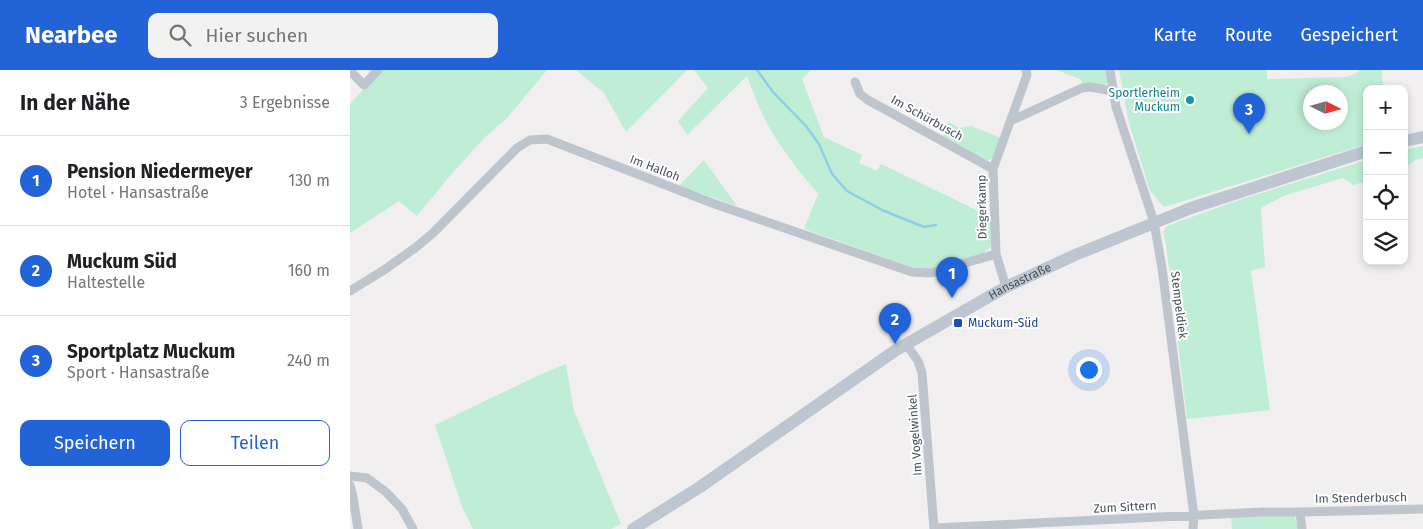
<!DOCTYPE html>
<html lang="de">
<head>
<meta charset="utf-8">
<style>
  :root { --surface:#fff; --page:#f2f2f2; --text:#202124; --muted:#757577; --line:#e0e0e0; --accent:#2263d8 }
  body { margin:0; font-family:"Fira Sans",sans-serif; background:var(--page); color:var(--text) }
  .controls { position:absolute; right:15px; top:15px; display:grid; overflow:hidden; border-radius:10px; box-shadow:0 2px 8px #0003 }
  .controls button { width:45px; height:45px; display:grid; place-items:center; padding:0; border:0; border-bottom:1px solid var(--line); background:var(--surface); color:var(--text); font:25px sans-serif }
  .compass { position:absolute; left:953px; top:15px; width:45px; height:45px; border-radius:50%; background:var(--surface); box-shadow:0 2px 8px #0003; rotate:95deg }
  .you { position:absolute; left:738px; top:299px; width:18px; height:18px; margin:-12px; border:4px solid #fff; border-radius:50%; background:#1a73e8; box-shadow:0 0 0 8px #1a73e833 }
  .badge { display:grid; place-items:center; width:32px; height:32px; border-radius:50%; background:var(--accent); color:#fff; font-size:16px; font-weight:700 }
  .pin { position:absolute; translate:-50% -41px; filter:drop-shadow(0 1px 2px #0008) }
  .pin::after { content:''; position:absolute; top:26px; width:18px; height:15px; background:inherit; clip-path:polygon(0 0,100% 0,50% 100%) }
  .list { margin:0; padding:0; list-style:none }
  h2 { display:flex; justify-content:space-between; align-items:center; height:65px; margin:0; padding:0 20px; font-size:21px }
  h2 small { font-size:16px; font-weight:400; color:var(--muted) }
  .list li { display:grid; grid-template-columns:32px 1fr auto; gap:15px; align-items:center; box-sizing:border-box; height:90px; padding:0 20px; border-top:1px solid var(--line) }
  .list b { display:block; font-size:19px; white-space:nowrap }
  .list p { margin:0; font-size:16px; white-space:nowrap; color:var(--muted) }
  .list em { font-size:16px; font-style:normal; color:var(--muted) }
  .actions { display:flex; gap:10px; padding:15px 20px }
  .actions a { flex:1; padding:11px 0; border:1px solid var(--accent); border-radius:10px; text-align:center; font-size:18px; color:var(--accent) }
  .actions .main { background:var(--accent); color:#fff }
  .icon { flex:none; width:28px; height:28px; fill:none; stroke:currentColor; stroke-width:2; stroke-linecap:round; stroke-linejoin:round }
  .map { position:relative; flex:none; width:1073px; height:459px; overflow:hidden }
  header { display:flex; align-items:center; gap:30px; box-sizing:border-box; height:70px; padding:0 25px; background:var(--accent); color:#fff }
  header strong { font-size:24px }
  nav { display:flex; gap:28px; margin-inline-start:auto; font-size:18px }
  .search { width:350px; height:45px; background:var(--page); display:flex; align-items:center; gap:12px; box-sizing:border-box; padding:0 18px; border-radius:10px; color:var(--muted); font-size:19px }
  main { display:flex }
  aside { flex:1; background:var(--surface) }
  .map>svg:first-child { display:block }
  .green { fill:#c0edd5; fill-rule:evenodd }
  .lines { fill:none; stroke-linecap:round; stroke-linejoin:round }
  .stream { stroke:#8fcee7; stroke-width:2.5 }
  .street { stroke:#bec5cd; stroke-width:9 }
  .secondary { stroke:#bec6d2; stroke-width:12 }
  .culture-dot { fill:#0f9aa8; stroke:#fff; stroke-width:2 }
  .transit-dot { fill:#1a4fb4; stroke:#fff; stroke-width:2 }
  .labels { text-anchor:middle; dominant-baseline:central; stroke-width:4; stroke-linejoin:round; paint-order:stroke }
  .culture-label { font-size:12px; fill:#0d838f; stroke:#fff; text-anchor:end }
  .street-label { font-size:12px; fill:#48515b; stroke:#fff }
  .transit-label { font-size:12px; fill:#164399; stroke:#fff; text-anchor:start }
</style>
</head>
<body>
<header>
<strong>Nearbee</strong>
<div class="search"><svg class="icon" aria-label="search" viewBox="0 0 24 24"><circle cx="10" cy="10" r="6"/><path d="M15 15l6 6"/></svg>Hier suchen</div>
<nav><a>Karte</a><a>Route</a><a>Gespeichert</a></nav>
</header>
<main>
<aside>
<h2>In der Nähe<small>3 Ergebnisse</small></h2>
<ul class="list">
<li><span class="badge">1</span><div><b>Pension Niedermeyer</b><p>Hotel · Hansastraße</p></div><em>130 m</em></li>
<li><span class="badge">2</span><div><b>Muckum Süd</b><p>Haltestelle</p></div><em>160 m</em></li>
<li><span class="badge">3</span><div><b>Sportplatz Muckum</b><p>Sport · Hansastraße</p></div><em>240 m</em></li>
</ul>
<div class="actions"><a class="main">Speichern</a><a>Teilen</a></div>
</aside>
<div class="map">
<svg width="1073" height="459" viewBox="0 0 1073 459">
  <rect width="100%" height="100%" fill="#f1efef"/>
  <!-- green -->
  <path class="green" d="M31,0h166l-40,48 -23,20 -35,39 -32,39 -18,-15 -49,32v-129z
    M226,0h111l-61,62 -22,-39z
    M344,0h117l-9,9 22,58 38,18 -3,8 18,8 4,-7 110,53 1,29 -10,8 -51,15 -19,-2 -108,-38 14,-35c-15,-18 -29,-35 -41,-54 -13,-19 -22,-42 -30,-64l-60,59 -9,-14 30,-33z
    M707,0h49l2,12 -4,4h-22v-6z
    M769,0h148v9l79,-2 9,-3 5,-4h22l1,19h-16v55l-203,63 -14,-16 -21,-68zM961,22h30v30h-30z
    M599,52l10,6 12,-2 30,12 -8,20 -7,3 -44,-23z
    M1073,76v12l-8,2 -11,9v-19z
    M354,90l33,46 -58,-20z
    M1017,90v21l-14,4 -10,-7 -57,17 -25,13 4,59 -14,4 19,139 -83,9 -21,-175 -3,-12 4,-6 75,-27z
    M216,294l8,47 47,113 -10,5h-138l-11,-22 -27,-82 102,-49z
    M944,445l5,14h-67l-1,-11z"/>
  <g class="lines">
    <!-- stream -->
    <path class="stream" d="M407,0l16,22 33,34 13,18 13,30 15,17 35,19 42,17 12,-2"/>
    <!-- street -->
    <path class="street" d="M760,0l6,37 38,115 8,46 32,248 -1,13
      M0,1l14,14 14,-15
      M505,12l5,12 8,6 125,69
      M661,48l4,1 67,-31 8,-1 23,4
      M656,217l-10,-33 -3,-85 34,-94 -1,-5
      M0,221l34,-21 31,-22 18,-15 84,-85 13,-8 17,-1 165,64 200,69 19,1 65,-19
      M556,274l12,17 4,12 12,156
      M0,406l17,2 19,14 16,17 11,20
      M0,415l3,12 5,32
      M950,442l123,-3
      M584,458l329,-16h37l2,17"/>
    <!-- secondary -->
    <g class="secondary">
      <path d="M1054,71l19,-4"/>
      <path id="s1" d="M283,459l67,-42 196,-137 110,-63 69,-32 116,-47 176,-57"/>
    </g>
  </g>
  <!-- markers -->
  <circle class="culture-dot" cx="840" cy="30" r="5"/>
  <rect class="transit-dot" x="603" y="248" width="10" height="10" rx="2.5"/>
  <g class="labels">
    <!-- culture labels -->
    <g class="culture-label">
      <text x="830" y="23">Sportlerheim<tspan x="830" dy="14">Muckum</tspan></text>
    </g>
    <!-- street labels -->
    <g class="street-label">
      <text transform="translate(577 48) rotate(29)">Im Schürbusch</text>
      <text transform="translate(305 98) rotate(21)">Im Halloh</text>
      <text transform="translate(632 137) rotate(-91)">Diegerkamp</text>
      <text stroke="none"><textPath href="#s1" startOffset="460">Hansastraße</textPath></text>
      <text transform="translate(829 235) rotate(83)">Stempeldiek</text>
      <text transform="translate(565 365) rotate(-94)">Im Vogelwinkel</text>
      <text transform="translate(1011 428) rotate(-1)">Im Stenderbusch</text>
      <text transform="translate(775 437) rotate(-3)">Zum Sittern</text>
    </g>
    <!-- transit labels -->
    <g class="transit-label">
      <text x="618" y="253">Muckum-Süd</text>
    </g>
  </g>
</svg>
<div class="controls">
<button>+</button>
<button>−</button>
<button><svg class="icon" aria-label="locate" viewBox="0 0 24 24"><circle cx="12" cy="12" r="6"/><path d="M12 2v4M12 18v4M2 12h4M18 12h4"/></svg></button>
<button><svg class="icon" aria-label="layers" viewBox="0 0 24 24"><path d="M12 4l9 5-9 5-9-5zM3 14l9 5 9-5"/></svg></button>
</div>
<svg class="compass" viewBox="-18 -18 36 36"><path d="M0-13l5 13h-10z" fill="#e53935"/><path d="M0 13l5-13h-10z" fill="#757577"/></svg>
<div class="you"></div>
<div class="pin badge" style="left:602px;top:228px">1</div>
<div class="pin badge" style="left:545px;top:274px">2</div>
<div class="pin badge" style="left:899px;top:64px">3</div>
</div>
</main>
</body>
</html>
